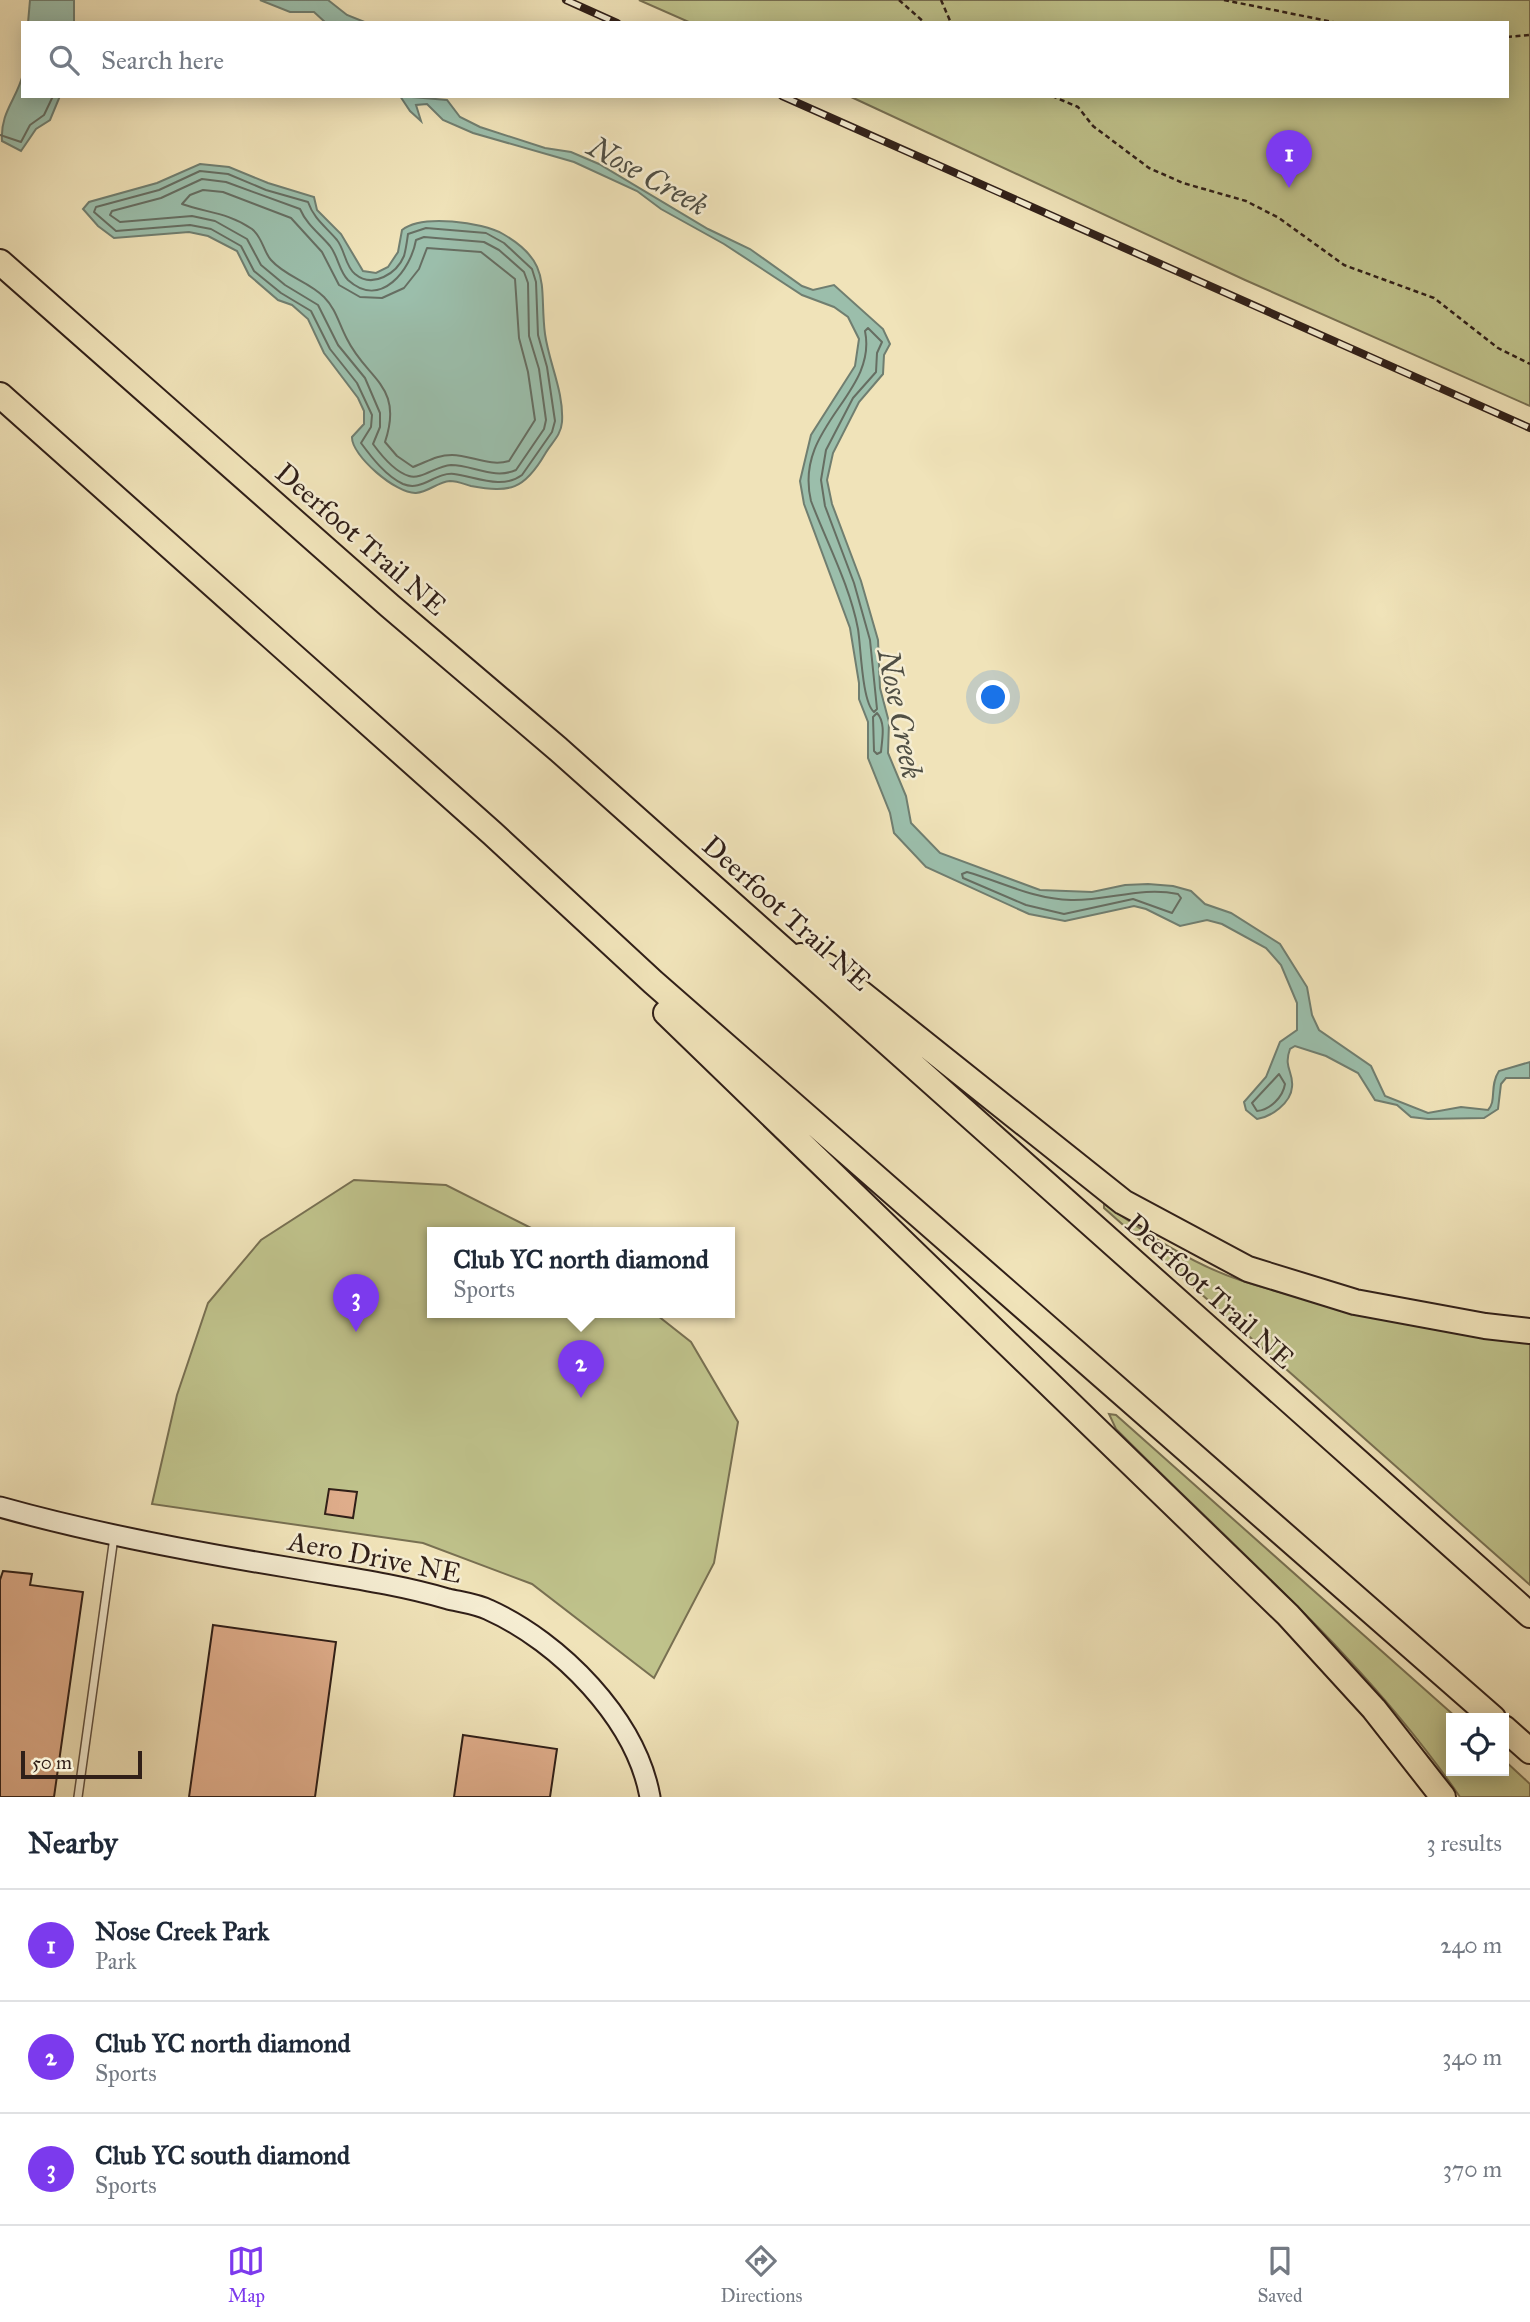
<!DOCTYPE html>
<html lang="en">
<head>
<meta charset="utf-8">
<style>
  :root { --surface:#fff; --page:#f6f6f7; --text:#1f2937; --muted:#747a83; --line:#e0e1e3; --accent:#7c3aed }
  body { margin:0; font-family:"IM FELL Great Primer",serif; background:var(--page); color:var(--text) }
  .controls { position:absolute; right:21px; bottom:21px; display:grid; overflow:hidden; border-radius:0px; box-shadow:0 4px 18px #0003 }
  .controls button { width:63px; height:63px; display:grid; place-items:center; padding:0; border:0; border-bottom:2px solid var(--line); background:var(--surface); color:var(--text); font:35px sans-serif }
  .scale { position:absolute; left:21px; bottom:18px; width:121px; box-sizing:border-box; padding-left:7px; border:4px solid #301f18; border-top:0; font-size:19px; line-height:24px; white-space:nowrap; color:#301f18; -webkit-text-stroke:5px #f5edd2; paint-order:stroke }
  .you { position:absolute; left:994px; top:698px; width:24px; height:24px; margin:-18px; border:5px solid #fff; border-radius:50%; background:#1a73e8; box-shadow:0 0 0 10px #1a73e833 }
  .badge { display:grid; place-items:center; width:46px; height:46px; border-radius:50%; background:var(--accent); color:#fff; font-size:23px; font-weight:700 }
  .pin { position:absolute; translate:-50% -58px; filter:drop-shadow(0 2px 4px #0008) }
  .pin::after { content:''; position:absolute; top:37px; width:24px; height:21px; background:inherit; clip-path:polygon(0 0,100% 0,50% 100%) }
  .popup { position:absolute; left:427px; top:1227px; width:308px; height:91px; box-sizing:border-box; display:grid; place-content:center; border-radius:0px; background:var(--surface); filter:drop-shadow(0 2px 5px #0005); font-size:23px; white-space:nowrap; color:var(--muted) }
  .popup b { font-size:26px; color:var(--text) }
  .popup::after { content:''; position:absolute; left:50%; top:100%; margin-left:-14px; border:14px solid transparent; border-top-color:var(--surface) }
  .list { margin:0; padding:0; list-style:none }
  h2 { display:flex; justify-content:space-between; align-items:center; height:91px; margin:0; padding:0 28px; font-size:30px }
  h2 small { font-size:23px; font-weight:400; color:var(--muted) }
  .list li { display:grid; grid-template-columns:46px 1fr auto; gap:21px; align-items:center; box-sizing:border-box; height:112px; padding:0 28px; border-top:2px solid var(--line) }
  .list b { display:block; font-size:26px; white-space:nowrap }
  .list p { margin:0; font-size:23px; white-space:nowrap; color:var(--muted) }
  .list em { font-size:23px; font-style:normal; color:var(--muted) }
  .icon { flex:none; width:38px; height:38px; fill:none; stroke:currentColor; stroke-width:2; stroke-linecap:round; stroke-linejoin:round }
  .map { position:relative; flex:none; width:1530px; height:1797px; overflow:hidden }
  .search { position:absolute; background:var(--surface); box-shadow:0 4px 18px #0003; left:21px; right:21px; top:21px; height:77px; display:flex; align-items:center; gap:18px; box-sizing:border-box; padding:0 24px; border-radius:0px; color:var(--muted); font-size:26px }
  .sheet { height:427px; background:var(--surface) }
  nav { display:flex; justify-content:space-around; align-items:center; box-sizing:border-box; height:98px; border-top:2px solid var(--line); background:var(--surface); font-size:19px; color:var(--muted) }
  nav a { display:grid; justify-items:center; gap:4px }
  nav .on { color:var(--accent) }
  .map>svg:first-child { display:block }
  .green { fill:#bfc28b; stroke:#787052; stroke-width:2 }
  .water { fill:#9bbeab; stroke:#707e70; stroke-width:2 }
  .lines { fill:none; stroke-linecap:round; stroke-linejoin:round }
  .shore { stroke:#666e62; stroke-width:2 }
  .building { fill:#dfad8b; stroke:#301f18; stroke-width:2 }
  .lane-casing { stroke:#605040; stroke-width:10 }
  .secondary-casing { stroke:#301f18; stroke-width:23 }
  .highway-casing { stroke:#301f18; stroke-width:28 }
  .path { stroke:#301f18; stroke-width:2.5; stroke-dasharray:5 3.5; stroke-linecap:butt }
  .lane { stroke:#f5edd2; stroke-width:7 }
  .secondary { stroke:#f5edd2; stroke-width:19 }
  .highway { stroke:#f0e3b9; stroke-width:24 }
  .rail-casing { stroke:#301f18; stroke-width:8 }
  .rail { stroke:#f5edd2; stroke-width:5; stroke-dasharray:16; stroke-linecap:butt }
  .labels { text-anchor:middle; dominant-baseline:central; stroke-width:5; stroke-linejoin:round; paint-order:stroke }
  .street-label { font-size:28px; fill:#301f18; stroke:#f5edd2 }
  .water-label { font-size:30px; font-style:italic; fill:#504f44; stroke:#f5edd2 }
</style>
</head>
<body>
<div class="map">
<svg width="1530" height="1797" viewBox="0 0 1530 1797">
  <rect width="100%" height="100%" fill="#f0e3b9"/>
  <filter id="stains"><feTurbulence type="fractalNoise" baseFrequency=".00286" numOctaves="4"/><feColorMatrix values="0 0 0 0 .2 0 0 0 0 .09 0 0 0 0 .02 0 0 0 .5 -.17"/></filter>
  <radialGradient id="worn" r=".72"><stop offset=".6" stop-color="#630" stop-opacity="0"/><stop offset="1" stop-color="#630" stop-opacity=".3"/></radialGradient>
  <!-- green -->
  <path class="green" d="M639,0h891v406l-285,-126 -396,-184h658v-73h-816z
    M354,1180l92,5 93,47h-107v80h221l38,30 47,80 -24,141 -60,115 -122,-94 -109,-41 -271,-39 25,-109 31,-92 53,-63z
    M1104,1204c42,29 87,60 136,76 93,32 194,40 290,55v250l-426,-377z
    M1109,1414l7,1 341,303h-6v53h53v-11l26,24v13h-70c-95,-139 -226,-249 -344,-368z"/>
  <!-- water -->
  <path class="water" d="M30,0h44v23h-46z
    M260,0h68l19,15 20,8h-41l-12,-11h-24z
    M23,74v22h37l-10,24 -14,9 -15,22 -19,-10c-2,-29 15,-42 21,-67z
    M400,96l47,4 13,17 20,10 65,21 26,4 28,12 109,65 42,20 52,37 11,4 21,-5 49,44 7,15 -6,11 -1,19 -24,28 -26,51 -6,27 5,24 29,77 17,59 2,48 9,34 -1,31 18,43 5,27 29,30 100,37 52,2 33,-7 23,-1 25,2 18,5 14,13 26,9 49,31 27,43 5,28 7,15 52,36 14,30 43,17 33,-6 27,3c9,-9 1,-24 11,-39l31,-9v16h-24l-5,6 -3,25 -14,9 -56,1 -17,-2 -14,-12 -22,-5 -17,-27 -32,-17 -31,-10 -5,3c-7,19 4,23 2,38 -1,16 -21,30 -35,32l-11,-9 -2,-8 22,-25 14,-35 17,-12v-27l-16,-38 -15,-17 -44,-24 -15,-4 -27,6 -34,-17 -12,-3 -69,15 -36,-7 -103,-47 -32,-34 -4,-20 -22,-55v-36l-9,-23v-16l-9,-55 -46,-124 -4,-23 11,-46 44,-69 4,-27 -11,-22 -14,-10 -32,-12 -78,-51 -63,-35 -24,-18 -63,-29 -101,-29 -30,-13 -16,-16 -11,1 5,16 -11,-10z
    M200,164l29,3 39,16 46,14 3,13 24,24 22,37 13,2 12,-6 10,-15 4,-22c20,-16 80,-8 101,4 50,29 36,53 42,100 4,29 19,58 17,88 -1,14 -11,21 -17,32 -21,36 -35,39 -74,32 -7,-2 -14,-5 -21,-5 -13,1 -21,11 -34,12 -20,1 -65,-38 -64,-56l12,-13v-13l-6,-13 -34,-45 -16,-34 -16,-14 -14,-5 -29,-25 -12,-24 -29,-15 -19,-4 -75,6 -16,-12 -15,-17 6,-7 68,-19z"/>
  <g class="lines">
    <!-- shore -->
    <path class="shore" d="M0,135l21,7 9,-17 14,-10 9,-19
      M200,171l28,3 38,16 42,12c6,17 17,24 29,38 8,10 8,26 18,34 18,15 42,-1 49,-18 2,-7 3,-15 4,-22l18,-6 60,5 18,10 28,26 4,13 2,53 9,32 8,54 -3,11 -30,43c-20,15 -46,2 -68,-1 -19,-2 -32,18 -51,10 -17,-8 -31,-26 -42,-41l10,-16 1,-12 -15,-32 -27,-34 -19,-38 -30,-18 -27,-22 -13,-25 -30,-17 -21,-4 -74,6 -22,-19 2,-5 63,-17z
      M202,179l24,3 74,27c7,16 19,24 30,37 8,10 9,25 18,34 33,30 63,-11 68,-40l8,-3 60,5 15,8 25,22 4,11 1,53 10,33 7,51 -2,9 -28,41c-22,10 -43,-5 -65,-5 -15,1 -30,15 -42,11 -14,-4 -28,-21 -36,-32l7,-17v-14l-15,-35 -27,-33 -20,-40 -33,-20 -24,-20 -14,-26 -32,-18 -23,-5 -72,6 -10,-7 2,-4 49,-13z
      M203,190l20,2 68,26 31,34 17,33 21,12 22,1 22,-10 15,-19 8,-21 54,4 34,27 4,59 9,34 7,48 -26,41c-20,6 -38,-6 -57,-6 -16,0 -25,7 -39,12l-16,-11 -12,-14c19,-57 -18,-62 -38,-103 -8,-15 -11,-30 -23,-42 -16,-16 -38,-20 -53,-37 -8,-9 -8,-22 -19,-31 -25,-17 -45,-16 -70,-25l8,-9z
      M868,328l14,14 -5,11 -1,19 -23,26 -27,52 -5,30 4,26 29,77 16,57 7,69 -3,3c-12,-10 -13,-64 -16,-83 -8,-43 -31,-86 -47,-128 -18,-75 67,-107 54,-170z
      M877,713c9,10 5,26 4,39l-4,2 -3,-3 -1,-34z
      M967,872c35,10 66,27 104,28 37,1 70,-14 107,-6l3,4 -9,15 -39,-14 -69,15 -38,-9 -63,-27 -1,-4z
      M1279,1074l6,10c-2,13 -15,26 -28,27l-5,-8z"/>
  </g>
  <!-- building -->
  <path class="building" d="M329,1489l28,3 -4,26 -28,-4z
    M3,1571l29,3 -2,11 53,7 -29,205h-54v-217z
    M213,1625l123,17 -21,155h-126z
    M463,1735l94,14 -7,48h-96z"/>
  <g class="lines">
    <!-- lane casing -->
    <g class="lane-casing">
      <path id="lane" d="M78,1797l36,-260"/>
    </g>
    <!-- secondary casing -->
    <g class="secondary-casing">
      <path id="secondary" d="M0,1507c96,27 193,45 292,61 52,9 105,16 156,31 13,3 29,5 41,11 71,32 147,109 161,187"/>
    </g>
    <!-- highway casing -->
    <g class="highway-casing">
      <path id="highway" d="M0,262l390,344 168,143 972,866
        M0,395l492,438 161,149 840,736
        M801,956l26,10 296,236 125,67 107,33 130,24 45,5
        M666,1013l622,602 86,94 69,88
        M1504,1728l26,23"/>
    </g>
    <!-- path -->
    <path class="path" d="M899,0l26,23
      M941,0l10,23
      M1224,0l114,23
      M1507,37l23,-2
      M1052,96l26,11 15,19 56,42 34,15 63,18 33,17 65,47 90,33 64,50 32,16"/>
    <!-- lane -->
    <use href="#lane" class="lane"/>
    <!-- secondary -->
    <use href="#secondary" class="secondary"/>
    <!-- highway -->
    <use href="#highway" class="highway"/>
    <!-- rail casing -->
    <g class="rail-casing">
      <path id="rail" d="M566,0l51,23
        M782,96l748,332"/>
    </g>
    <!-- rail -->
    <use href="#rail" class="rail"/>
  </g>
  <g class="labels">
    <!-- street labels -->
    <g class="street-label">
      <text transform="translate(361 539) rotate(41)">Deerfoot Trail NE</text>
      <text transform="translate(787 913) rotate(42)">Deerfoot Trail NE</text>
      <text transform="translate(1210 1291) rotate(42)">Deerfoot Trail NE</text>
      <text transform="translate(375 1557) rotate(11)">Aero Drive NE</text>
    </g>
    <!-- water labels -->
    <g class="water-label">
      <text transform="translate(648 176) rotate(29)">Nose Creek</text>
      <text transform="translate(900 714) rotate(79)">Nose Creek</text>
    </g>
  </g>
  <rect width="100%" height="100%" filter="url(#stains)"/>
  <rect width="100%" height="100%" fill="url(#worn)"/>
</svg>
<div class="controls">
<button><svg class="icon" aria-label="locate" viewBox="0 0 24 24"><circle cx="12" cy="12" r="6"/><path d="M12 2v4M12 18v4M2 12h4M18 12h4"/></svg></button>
</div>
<div class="scale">50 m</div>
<div class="you"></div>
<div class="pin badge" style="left:1289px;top:188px">1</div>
<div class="pin badge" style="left:581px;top:1398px">2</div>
<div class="popup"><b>Club YC north diamond</b>Sports</div>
<div class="pin badge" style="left:356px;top:1332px">3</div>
<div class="search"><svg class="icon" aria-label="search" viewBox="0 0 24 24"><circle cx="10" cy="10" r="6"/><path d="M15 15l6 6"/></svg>Search here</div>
</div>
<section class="sheet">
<h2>Nearby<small>3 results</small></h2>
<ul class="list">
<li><span class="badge">1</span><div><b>Nose Creek Park</b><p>Park</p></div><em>240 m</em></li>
<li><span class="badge">2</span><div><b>Club YC north diamond</b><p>Sports</p></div><em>340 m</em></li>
<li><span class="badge">3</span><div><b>Club YC south diamond</b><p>Sports</p></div><em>370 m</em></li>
</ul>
</section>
<nav>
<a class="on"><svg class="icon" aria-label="map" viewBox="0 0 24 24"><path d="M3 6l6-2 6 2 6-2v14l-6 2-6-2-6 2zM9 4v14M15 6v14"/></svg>Map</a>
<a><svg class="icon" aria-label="directions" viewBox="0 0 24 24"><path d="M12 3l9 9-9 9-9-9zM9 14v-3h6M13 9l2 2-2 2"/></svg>Directions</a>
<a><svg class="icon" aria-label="saved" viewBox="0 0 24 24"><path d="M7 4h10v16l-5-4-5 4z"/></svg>Saved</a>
</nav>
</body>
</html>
